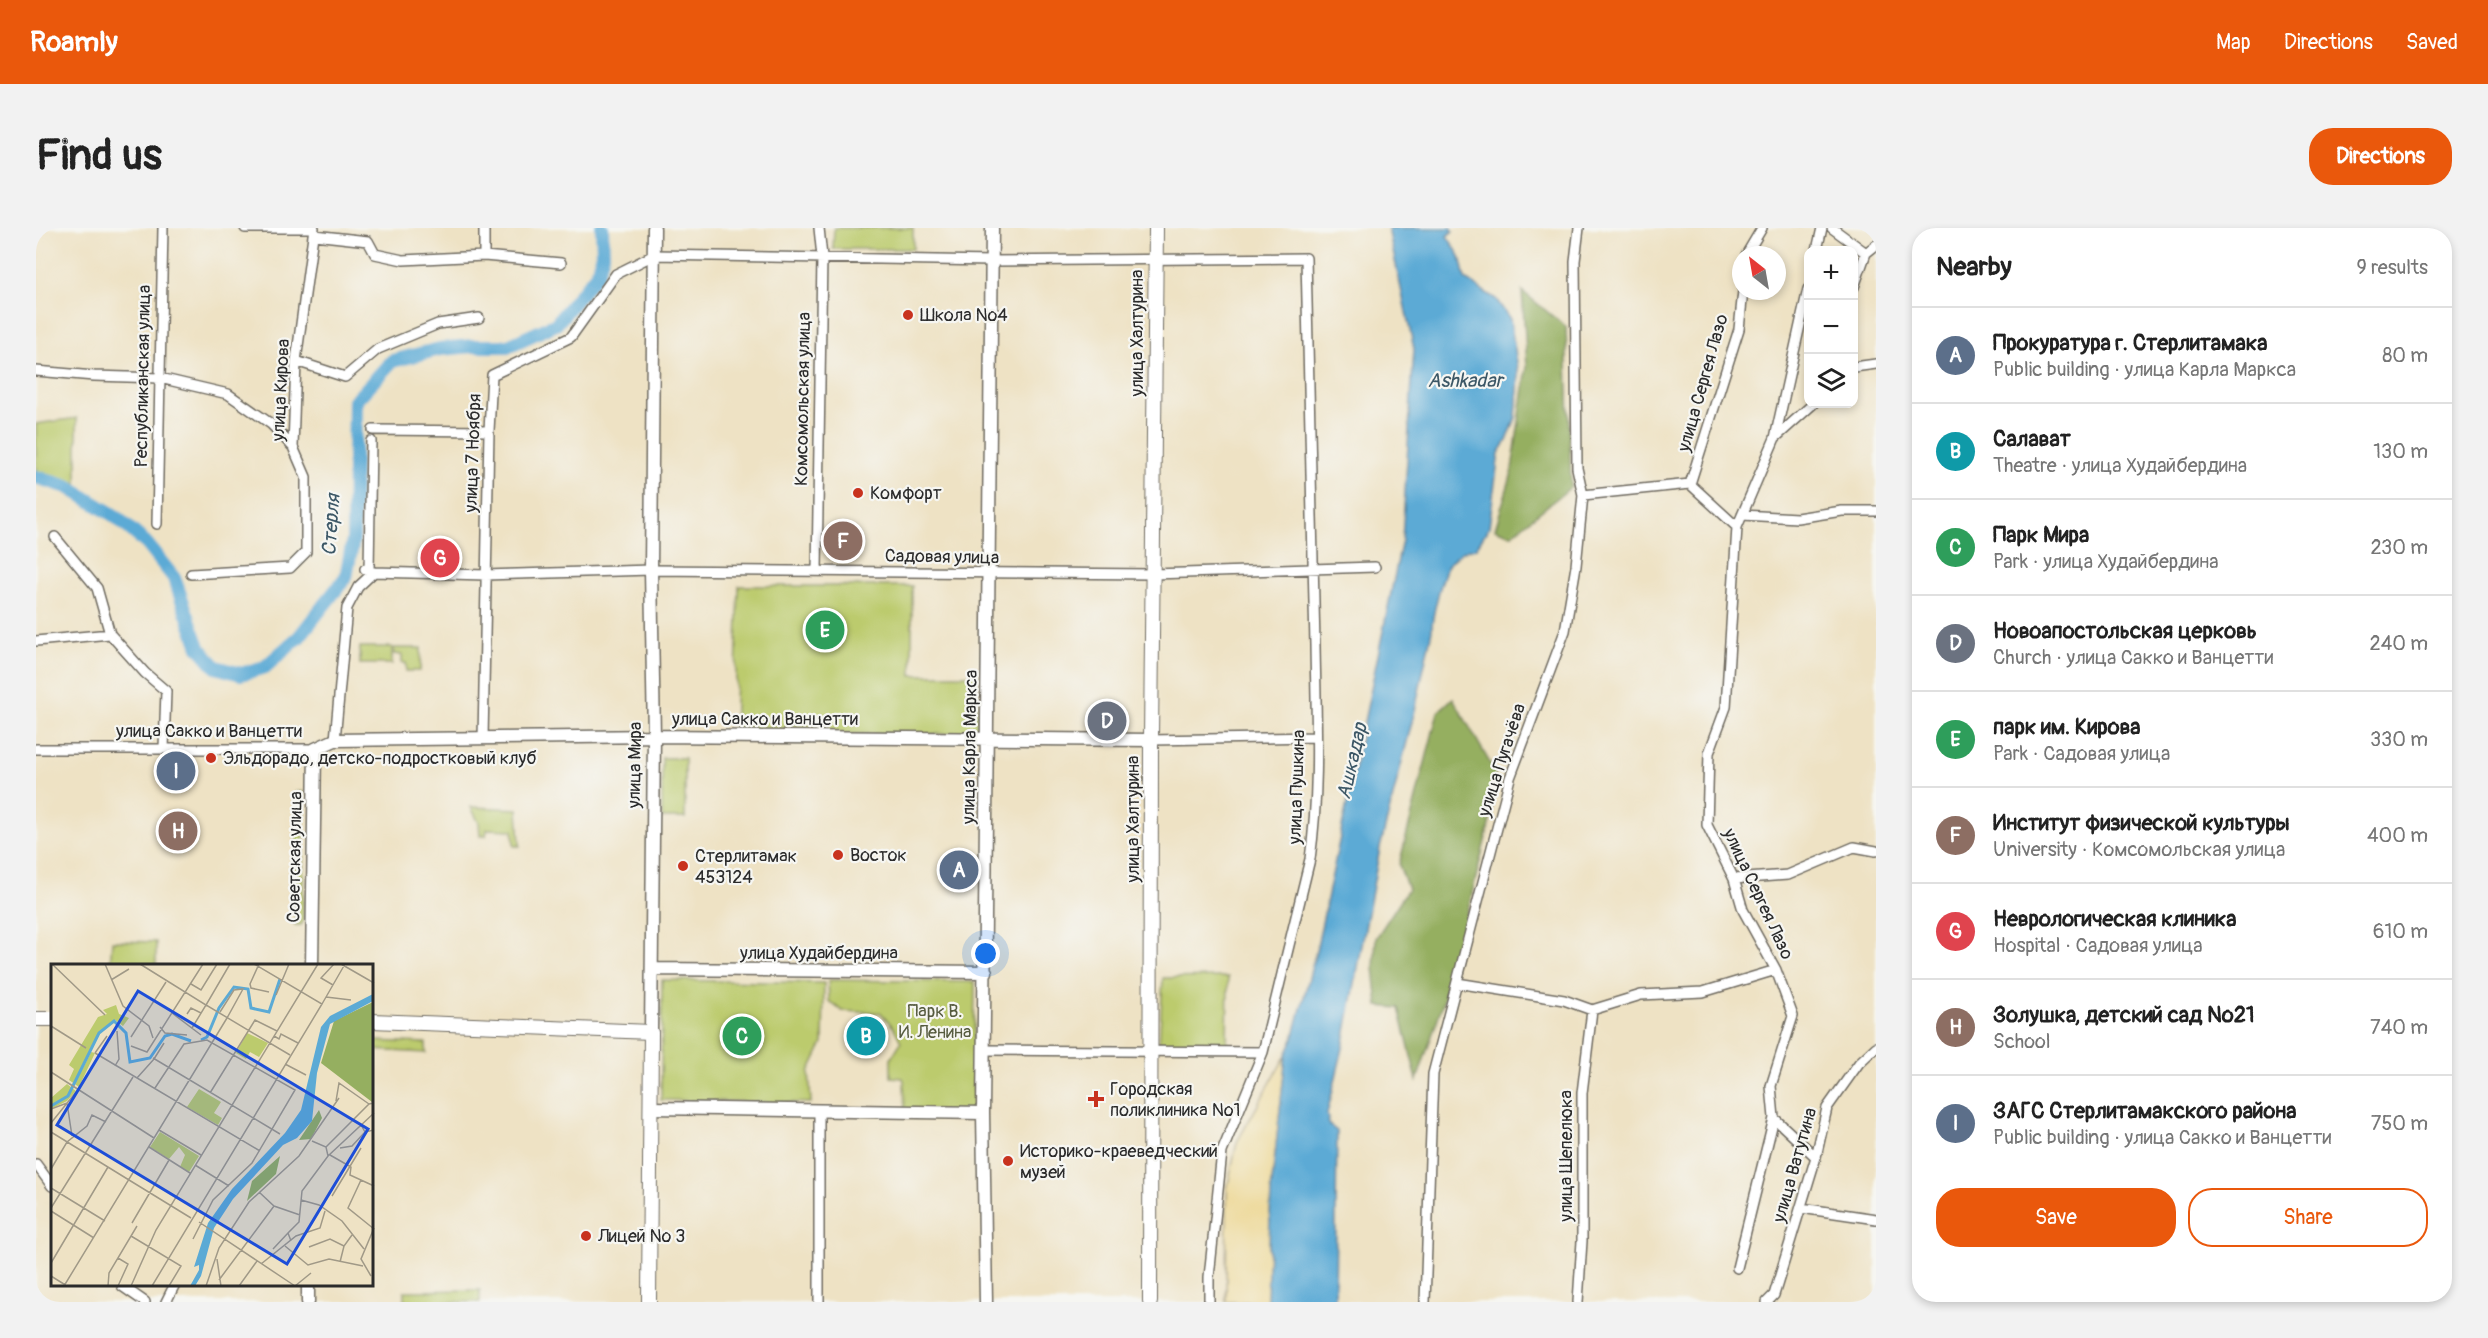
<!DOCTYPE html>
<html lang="en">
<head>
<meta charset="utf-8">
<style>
  :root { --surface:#fff; --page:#f2f2f2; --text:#222; --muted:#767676; --line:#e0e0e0; --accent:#ea580c }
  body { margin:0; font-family:Pangolin,sans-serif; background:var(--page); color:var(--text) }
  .controls { position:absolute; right:18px; top:18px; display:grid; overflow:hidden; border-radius:12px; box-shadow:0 3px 9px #0003 }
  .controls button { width:54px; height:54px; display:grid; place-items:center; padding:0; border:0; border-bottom:2px solid var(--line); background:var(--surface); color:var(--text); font:30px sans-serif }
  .compass { position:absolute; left:1696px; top:18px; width:54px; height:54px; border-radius:50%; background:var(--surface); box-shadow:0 3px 9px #0003; rotate:329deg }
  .you { position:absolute; left:950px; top:726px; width:21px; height:21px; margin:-15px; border:4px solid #fff; border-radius:50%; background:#1a73e8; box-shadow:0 0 0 9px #1a73e833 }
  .badge { display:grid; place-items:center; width:39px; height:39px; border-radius:50%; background:var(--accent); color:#fff; font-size:20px; font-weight:700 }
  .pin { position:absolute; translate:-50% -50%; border:3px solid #fff; box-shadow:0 2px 6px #0006 }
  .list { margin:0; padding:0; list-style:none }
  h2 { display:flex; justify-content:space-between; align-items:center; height:78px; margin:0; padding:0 24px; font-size:26px }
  h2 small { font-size:20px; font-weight:400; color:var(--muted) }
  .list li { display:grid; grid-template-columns:39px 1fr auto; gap:18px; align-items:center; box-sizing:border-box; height:96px; padding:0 24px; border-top:2px solid var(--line) }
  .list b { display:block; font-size:22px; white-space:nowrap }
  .list p { margin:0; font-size:20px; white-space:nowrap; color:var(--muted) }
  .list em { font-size:20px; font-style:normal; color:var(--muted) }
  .actions { display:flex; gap:12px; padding:18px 24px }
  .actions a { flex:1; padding:14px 0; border:2px solid var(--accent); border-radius:24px; text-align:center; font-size:21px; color:var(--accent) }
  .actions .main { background:var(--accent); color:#fff }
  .icon { flex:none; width:33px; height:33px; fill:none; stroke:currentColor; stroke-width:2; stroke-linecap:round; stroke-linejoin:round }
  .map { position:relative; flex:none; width:1840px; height:1074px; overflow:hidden; border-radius:24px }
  header { display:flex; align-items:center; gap:36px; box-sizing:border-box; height:84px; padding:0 30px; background:var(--accent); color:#fff }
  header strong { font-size:28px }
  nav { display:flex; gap:33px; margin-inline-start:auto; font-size:21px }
  .intro { display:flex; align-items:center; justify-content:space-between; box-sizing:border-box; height:144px; padding:0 36px }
  h1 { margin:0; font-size:42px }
  .button { padding:15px 27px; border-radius:24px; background:var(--accent); color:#fff; font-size:21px; font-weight:700 }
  main { display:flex; gap:36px; padding:0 36px }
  aside { flex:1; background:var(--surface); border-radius:24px; box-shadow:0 3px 9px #0003 }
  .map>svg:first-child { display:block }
  .green { fill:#bccb6d; stroke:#747b4c; stroke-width:1.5 }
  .forest { fill:#95af60; stroke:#606d46; stroke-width:1.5 }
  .sand { fill:#eeda9e; stroke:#8c8264; stroke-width:1.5 }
  .water { fill:#5baad5; stroke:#436a80; stroke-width:1.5 }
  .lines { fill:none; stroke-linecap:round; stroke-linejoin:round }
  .river { stroke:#5baad5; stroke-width:14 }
  .street-casing { stroke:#6f6b61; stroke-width:12 }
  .secondary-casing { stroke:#6f6b61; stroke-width:15 }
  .primary-casing { stroke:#6f6b61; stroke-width:16 }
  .street { stroke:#fff; stroke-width:9 }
  .secondary { stroke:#fff; stroke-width:12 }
  .primary { stroke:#fff; stroke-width:14 }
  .poi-dot { fill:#c8321e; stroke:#f6f6f2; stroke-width:2 }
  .labels { text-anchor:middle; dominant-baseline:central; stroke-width:4.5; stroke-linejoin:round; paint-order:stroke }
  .poi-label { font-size:18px; fill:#2b2b2b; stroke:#f6f6f2; text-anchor:start }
  .street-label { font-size:18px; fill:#2b2b2b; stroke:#f6f6f2 }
  .park-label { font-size:18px; fill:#565b3f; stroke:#f6f6f2 }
  .water-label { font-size:20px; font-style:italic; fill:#3c5766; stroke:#f6f6f2 }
  .inset-river { fill:none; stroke:#5baad5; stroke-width:3 }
  .inset-road { fill:none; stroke:#a09987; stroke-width:1.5 }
  .view { fill:#1d4ed8; fill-opacity:0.15; stroke:#1d4ed8; stroke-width:3 }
  .inset-edge { fill:none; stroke:#2b2b2b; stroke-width:3 }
</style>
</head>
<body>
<header>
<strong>Roamly</strong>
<nav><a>Map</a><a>Directions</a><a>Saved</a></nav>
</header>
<div class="intro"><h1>Find us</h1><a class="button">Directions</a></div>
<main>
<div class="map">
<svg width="1840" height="1074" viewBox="0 0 1840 1074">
  <rect width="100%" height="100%" fill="#f6f6f2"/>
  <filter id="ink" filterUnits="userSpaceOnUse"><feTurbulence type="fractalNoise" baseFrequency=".0167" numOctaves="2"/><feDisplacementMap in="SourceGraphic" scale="12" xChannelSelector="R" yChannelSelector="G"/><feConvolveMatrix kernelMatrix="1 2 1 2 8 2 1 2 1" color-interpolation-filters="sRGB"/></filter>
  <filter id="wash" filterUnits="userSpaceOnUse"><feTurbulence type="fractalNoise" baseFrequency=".008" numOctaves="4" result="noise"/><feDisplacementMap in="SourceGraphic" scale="24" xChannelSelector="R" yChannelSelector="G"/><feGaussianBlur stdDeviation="1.35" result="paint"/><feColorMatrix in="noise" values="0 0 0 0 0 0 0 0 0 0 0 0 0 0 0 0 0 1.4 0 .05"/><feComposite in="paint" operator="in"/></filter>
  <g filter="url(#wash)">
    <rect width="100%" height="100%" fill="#eee2c4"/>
    <!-- green -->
    <path class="green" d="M798,0h79v21h-80z
      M41,190v68l-41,-13v-49z
      M703,358h173v89h65v59h-243z
      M324,419h32v17h-32z
      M358,420h27l-1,23h-14v-8h-4v-8l-8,-1z
      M626,530h23v60h-23z
      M260,564h8l-1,130 -2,3h-6z
      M435,579l47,2 2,37h-6l-1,-16 -26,-1 -1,7h-6l-1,-13z
      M76,713l44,1v24h-46z
      M1192,749l-1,70 -68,-1 4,-68z
      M626,752l162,3 -1,60 -14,29 2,31 -150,-3z
      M792,752l147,2 -2,130h-68l-1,-31 -1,-3 -12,-1v-19l10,-16 -7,-14 -13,-15 -39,-2 -13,-10z
      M336,813l54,2v10l-54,-3z
      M444,1062v12h-76v-11z"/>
    <!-- forest -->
    <path class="forest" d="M1486,63l44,36 5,160 -60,48 -16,-6 16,-53 16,-109z
      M1417,470l42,74 -3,41 -42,169 -33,98 -18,-72 -21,-2 -4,-39 2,-29 32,-49 -9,-24 39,-153z"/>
    <!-- sand -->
    <path class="sand" d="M1250,827l-15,136 -4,111h-41l1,-113 10,-47z"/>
    <!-- water -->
    <path class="water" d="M1352,0h64l1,3 -6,5 13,20 5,23 31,20 14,20 9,56 -3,42 -9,24 -8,12 -10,74 -13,21c-10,1 -18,5 -25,13 -7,6 -20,58 -19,69l-17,80 -35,138 -37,200 -16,66 2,11 8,6 -2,171h-68l4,-111 15,-136 7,-16 24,-92 85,-407 12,-191z"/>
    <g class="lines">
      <!-- river -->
      <path class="river" d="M0,249l32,10 47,29 32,28 27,34 25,69 17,20 25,7 24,-7 34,-30 47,-60 7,-37 2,-139 37,-40 48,-12 32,-3h36l48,-22 41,-50 6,-20 -1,-26"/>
    </g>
  </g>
  <g filter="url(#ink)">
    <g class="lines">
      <!-- street casing -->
      <g class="street-casing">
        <path id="street" d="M209,0h69
          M1796,0l34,25 10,-8
          M278,7l54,6 7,13 28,6 81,-4 77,7
          M1781,22l5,-22
          M1710,27l16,-27
          M448,28v-28
          M1818,59l12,-34
          M1772,61l-33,149 -38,89 -11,180 -17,46 -2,72 27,54 9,31 33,60 17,46 -22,70 3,32 42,39
          M260,133l49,16 33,-28 60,-25 41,-6
          M1818,139l22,-3
          M0,143l58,5 66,2 68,16 43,30 22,23
          M337,202l116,1
          M1739,210l38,-34
          M1654,256l49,-155 4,-38
          M1547,267l107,-11 47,43
          M1706,287l55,3 45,-7h34
          M121,296l6,-296
          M19,309l42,51 13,46 35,39 21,18 -2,57
          M329,341l9,3 112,3 165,-5 502,4 222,-7
          M333,343l2,-130
          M781,343l5,-314 -3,-29
          M155,346l99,-6 16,-16v-75l-13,-30 3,-86 18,-133
          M0,413l74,-7
          M447,511l6,-308 3,-56 79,-38 45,-63 38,-19 337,6 315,-3c4,129 7,258 9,387 1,71 5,144 -5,214l-47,193 -41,100 -13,125v25
          M299,512l12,-132 11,-21 16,-15
          M1115,512l165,-3
          M0,521h279
          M1698,651l54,-4 66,-28 22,4
          M1421,755l107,17 28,10 49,-15 62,-3 73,-22
          M948,822l279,2
          M783,883v191
          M0,936l16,22
          M1765,980l75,11
          M1701,1040l37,-150
          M86,1058l23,16
          M130,1074l8,-16
          M1389,1074l8,-228 77,-296 55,-147 11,-65 7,-71 -6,-27 -2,-207 4,-33
          M1542,1074l4,-61v-148l10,-83
          M1731,1074l7,-7 42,-138 11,-49 32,-45 17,-16"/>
      </g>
      <!-- secondary casing -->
      <g class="secondary-casing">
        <path id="secondary" d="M276,738l3,-217 20,-9 319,-4 497,4
          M616,741l334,3
          M615,804l3,-296 -3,-166 3,-342
          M615,880l332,5
          M272,1074v-16
          M950,1074l-3,-189 9,-885"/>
      </g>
      <!-- primary casing -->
      <g class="primary-casing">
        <path id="primary" d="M0,791h16
          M336,793l279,11 -2,270
          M1114,1074l1,-562 5,-512"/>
      </g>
      <!-- street -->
      <use href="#street" class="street"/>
      <!-- secondary -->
      <use href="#secondary" class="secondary"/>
      <!-- primary -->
      <use href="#primary" class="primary"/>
    </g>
  </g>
  <!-- markers -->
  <g class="poi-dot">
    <circle cx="872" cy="87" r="6"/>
    <circle cx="822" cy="265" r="6"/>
    <circle cx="175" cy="530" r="6"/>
    <circle cx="802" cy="627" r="6"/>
    <circle cx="647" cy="638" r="6"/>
    <path d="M1057 862h6v6h6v6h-6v6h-6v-6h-6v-6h6z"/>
    <circle cx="972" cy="933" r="6"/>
    <circle cx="550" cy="1008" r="6"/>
  </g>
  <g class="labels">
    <!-- poi labels -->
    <g class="poi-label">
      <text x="884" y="87">Школа №4</text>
      <text x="834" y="265">Комфорт</text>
      <text x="187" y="530">Эльдорадо, детско-подростковый клуб</text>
      <text x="814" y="627">Восток</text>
      <text x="659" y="628">Стерлитамак<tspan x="659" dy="21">453124</tspan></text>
      <text x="1074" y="861">Городская<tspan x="1074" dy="21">поликлиника №1</tspan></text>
      <text x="984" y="923">Историко-краеведческий<tspan x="984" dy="21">музей</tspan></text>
      <text x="562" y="1008">Лицей № 3</text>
    </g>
    <!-- street labels -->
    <g class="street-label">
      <text transform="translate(1101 105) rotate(-90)">улица Халтурина</text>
      <text transform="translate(107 148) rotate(-89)">Республиканская улица</text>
      <text transform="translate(1667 155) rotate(-74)">улица Сергея Лазо</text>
      <text transform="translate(245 162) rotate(-87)">улица Кирова</text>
      <text transform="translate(767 171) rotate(-89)">Комсомольская улица</text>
      <text transform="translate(437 225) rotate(-88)">улица 7 Ноября</text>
      <text transform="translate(906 329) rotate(1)">Садовая улица</text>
      <text x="729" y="491">улица Сакко и Ванцетти</text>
      <text x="173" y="503">улица Сакко и Ванцетти</text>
      <text transform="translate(934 519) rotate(-89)">улица Карла Маркса</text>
      <text transform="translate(1466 532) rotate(-72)">улица Пугачёва</text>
      <text transform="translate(599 537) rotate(-89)">улица Мира</text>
      <text transform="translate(1261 559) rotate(-88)">улица Пушкина</text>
      <text transform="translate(1097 591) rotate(-90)">улица Халтурина</text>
      <text transform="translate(259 629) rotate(-89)">Советская улица</text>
      <text transform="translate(1722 666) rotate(65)">улица Сергея Лазо</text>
      <text x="783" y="725">улица Худайбердина</text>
      <text transform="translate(1530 928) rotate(-90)">улица Шепелюка</text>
      <text transform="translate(1759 937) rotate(-74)">улица Ватутина</text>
    </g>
    <!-- park labels -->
    <g class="park-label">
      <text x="899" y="783">Парк В.<tspan x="899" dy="21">И. Ленина</tspan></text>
    </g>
    <!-- water labels -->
    <g class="water-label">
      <text x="1429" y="152">Ashkadar</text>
      <text transform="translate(295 297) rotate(-86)">Стерля</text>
      <text transform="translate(1316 533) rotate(-77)">Ашкадар</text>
    </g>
  </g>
  <!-- overview -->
  <g transform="translate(15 736)">
    <rect width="322" height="322" fill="#eee2c4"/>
    <path d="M65,41l3,9 10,4 -6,8 -8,-6 -16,13 -18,39 10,-20 4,1 -16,34 -10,-7 5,-11 -5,-4 29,-48 9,-3 -4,-4zM196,69l21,10 -9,14 -9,-5 -4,7 -10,-6zM16,120l9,7 -9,10 -16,8v-11zM148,125l22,13 -7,11 8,5 -4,7 -31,-18zM109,168l39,24 -10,16 -9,-5 5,-12 -6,-8 -10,12 -19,-12z" fill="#bccb6d"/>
    <path d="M322,38l1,98 -2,2 -51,-39 13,-42zM268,146l3,8 -11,21 -12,1zM229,192l-4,18 -29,27 5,-20z" fill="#95af60"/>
    <path d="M322,30v7l-43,23 -13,49 -5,48 -15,17 -14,7 -50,54 -19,29 -13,48 -6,10h-5l9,-16v-5l-5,2 14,-44 24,-34 53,-56 16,-23 20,-83 9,-11z" fill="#5baad5"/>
    <path class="inset-river" d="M150,76l6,-3 12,-29 15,-21 14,2 3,19 18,4 11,-33M0,142l17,-10 31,-63 15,-12 12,12 4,29 20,-4 15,-22 7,-2 19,7"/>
    <path class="inset-road" d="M1,0l53,51M54,0l18,42 26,20 4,12M89,0l66,41 -14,23M179,0l-24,41 84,50M208,0l-9,20 1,4 18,4M290,0l33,19M60,16l18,-11M140,20l10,6 16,-26M282,21l-12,-7 13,-14M225,31l13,-31M275,33l25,3M271,40l23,-40M169,48l14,-22 9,-1 -16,29M121,49l29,22M136,50l4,-6 10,5M0,62l35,22M109,63l5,6 22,2M223,72l5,3 2,-5 17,9M80,73l35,-55M80,82l16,6 56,-88M44,89l165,98M44,89l12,-17M102,94l127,76M103,95l10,-16M234,100l21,11M64,102l4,-7 -2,-28M0,108l103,66M86,114l17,-19M104,124l29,-44 23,-4 88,50 -43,73 -39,37 -20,39M159,129l45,-73 22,11M285,137l3,-18 30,21M0,145l16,-6 5,33M0,159l25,-31M309,159l5,9 9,-2M108,166l42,25M0,168l78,48M261,177l14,6 2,9M98,183l41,26M275,183l43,-43 5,-1M289,184l12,-2 13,-14M279,191l21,12 -1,8 24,11M144,201l34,21M0,205l16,-27 20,-16 5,-11 14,7M78,216l62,38M310,216l-13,28 26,21M0,224l54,33M208,228l15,14 26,9M281,232l29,-48M250,236l18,5 23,16 22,28M0,244l82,-131M0,247l43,27M148,258l96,64M81,259l37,-63M80,272l50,30 -12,20M240,277l-3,-8 11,-11 3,-31 6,-8 20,-27 46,-43M234,282l23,19 21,-6 34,7M258,283l21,-8 14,7M222,285l15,-16M67,294l10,6 -10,22M166,295l4,27M289,298l4,-16 8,-11M0,299l57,-96M210,300l35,-28 24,-8 5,-17M0,312l16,10M320,312l-10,-17 13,-31M168,316l55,-74M13,322l163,-268M57,322l1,-13 28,-47M80,322l25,-56 162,-266M101,322l170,-282 -68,-40M155,322l13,-38 30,-46 50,-46 40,-58M188,322l18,-25M244,322l16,-13"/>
    <path class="view" d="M87,27l230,138 -81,135 -230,-139z"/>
    <rect width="322" height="322" class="inset-edge"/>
  </g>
</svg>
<div class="controls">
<button>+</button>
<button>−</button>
<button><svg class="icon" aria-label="layers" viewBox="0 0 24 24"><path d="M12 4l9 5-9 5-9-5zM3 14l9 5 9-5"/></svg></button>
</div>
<svg class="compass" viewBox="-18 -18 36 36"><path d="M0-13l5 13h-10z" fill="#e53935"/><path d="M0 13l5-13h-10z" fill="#767676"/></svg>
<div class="you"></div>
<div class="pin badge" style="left:923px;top:642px;background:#5c6f8a">A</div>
<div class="pin badge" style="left:830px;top:808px;background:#0f9aa8">B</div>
<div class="pin badge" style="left:706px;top:808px;background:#2e9e5b">C</div>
<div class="pin badge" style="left:1071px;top:493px;background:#6b7280">D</div>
<div class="pin badge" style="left:789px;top:402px;background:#2e9e5b">E</div>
<div class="pin badge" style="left:807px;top:313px;background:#8d6e63">F</div>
<div class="pin badge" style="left:404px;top:330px;background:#e0444e">G</div>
<div class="pin badge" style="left:142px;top:603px;background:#8d6e63">H</div>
<div class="pin badge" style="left:140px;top:543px;background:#5c6f8a">I</div>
</div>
<aside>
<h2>Nearby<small>9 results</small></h2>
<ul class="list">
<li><span class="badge" style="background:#5c6f8a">A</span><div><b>Прокуратура г. Стерлитамака</b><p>Public building · улица Карла Маркса</p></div><em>80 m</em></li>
<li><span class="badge" style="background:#0f9aa8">B</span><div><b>Салават</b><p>Theatre · улица Худайбердина</p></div><em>130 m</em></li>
<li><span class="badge" style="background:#2e9e5b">C</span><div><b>Парк Мира</b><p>Park · улица Худайбердина</p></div><em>230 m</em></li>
<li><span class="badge" style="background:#6b7280">D</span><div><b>Новоапостольская церковь</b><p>Church · улица Сакко и Ванцетти</p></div><em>240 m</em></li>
<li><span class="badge" style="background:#2e9e5b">E</span><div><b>парк им. Кирова</b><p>Park · Садовая улица</p></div><em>330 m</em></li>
<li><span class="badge" style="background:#8d6e63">F</span><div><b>Институт физической культуры</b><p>University · Комсомольская улица</p></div><em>400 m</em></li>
<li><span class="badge" style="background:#e0444e">G</span><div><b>Неврологическая клиника</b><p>Hospital · Садовая улица</p></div><em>610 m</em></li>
<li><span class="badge" style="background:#8d6e63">H</span><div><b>Золушка, детский сад №21</b><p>School</p></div><em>740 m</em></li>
<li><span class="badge" style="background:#5c6f8a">I</span><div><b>ЗАГС Стерлитамакского района</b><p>Public building · улица Сакко и Ванцетти</p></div><em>750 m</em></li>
</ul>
<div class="actions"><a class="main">Save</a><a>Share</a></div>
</aside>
</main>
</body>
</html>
